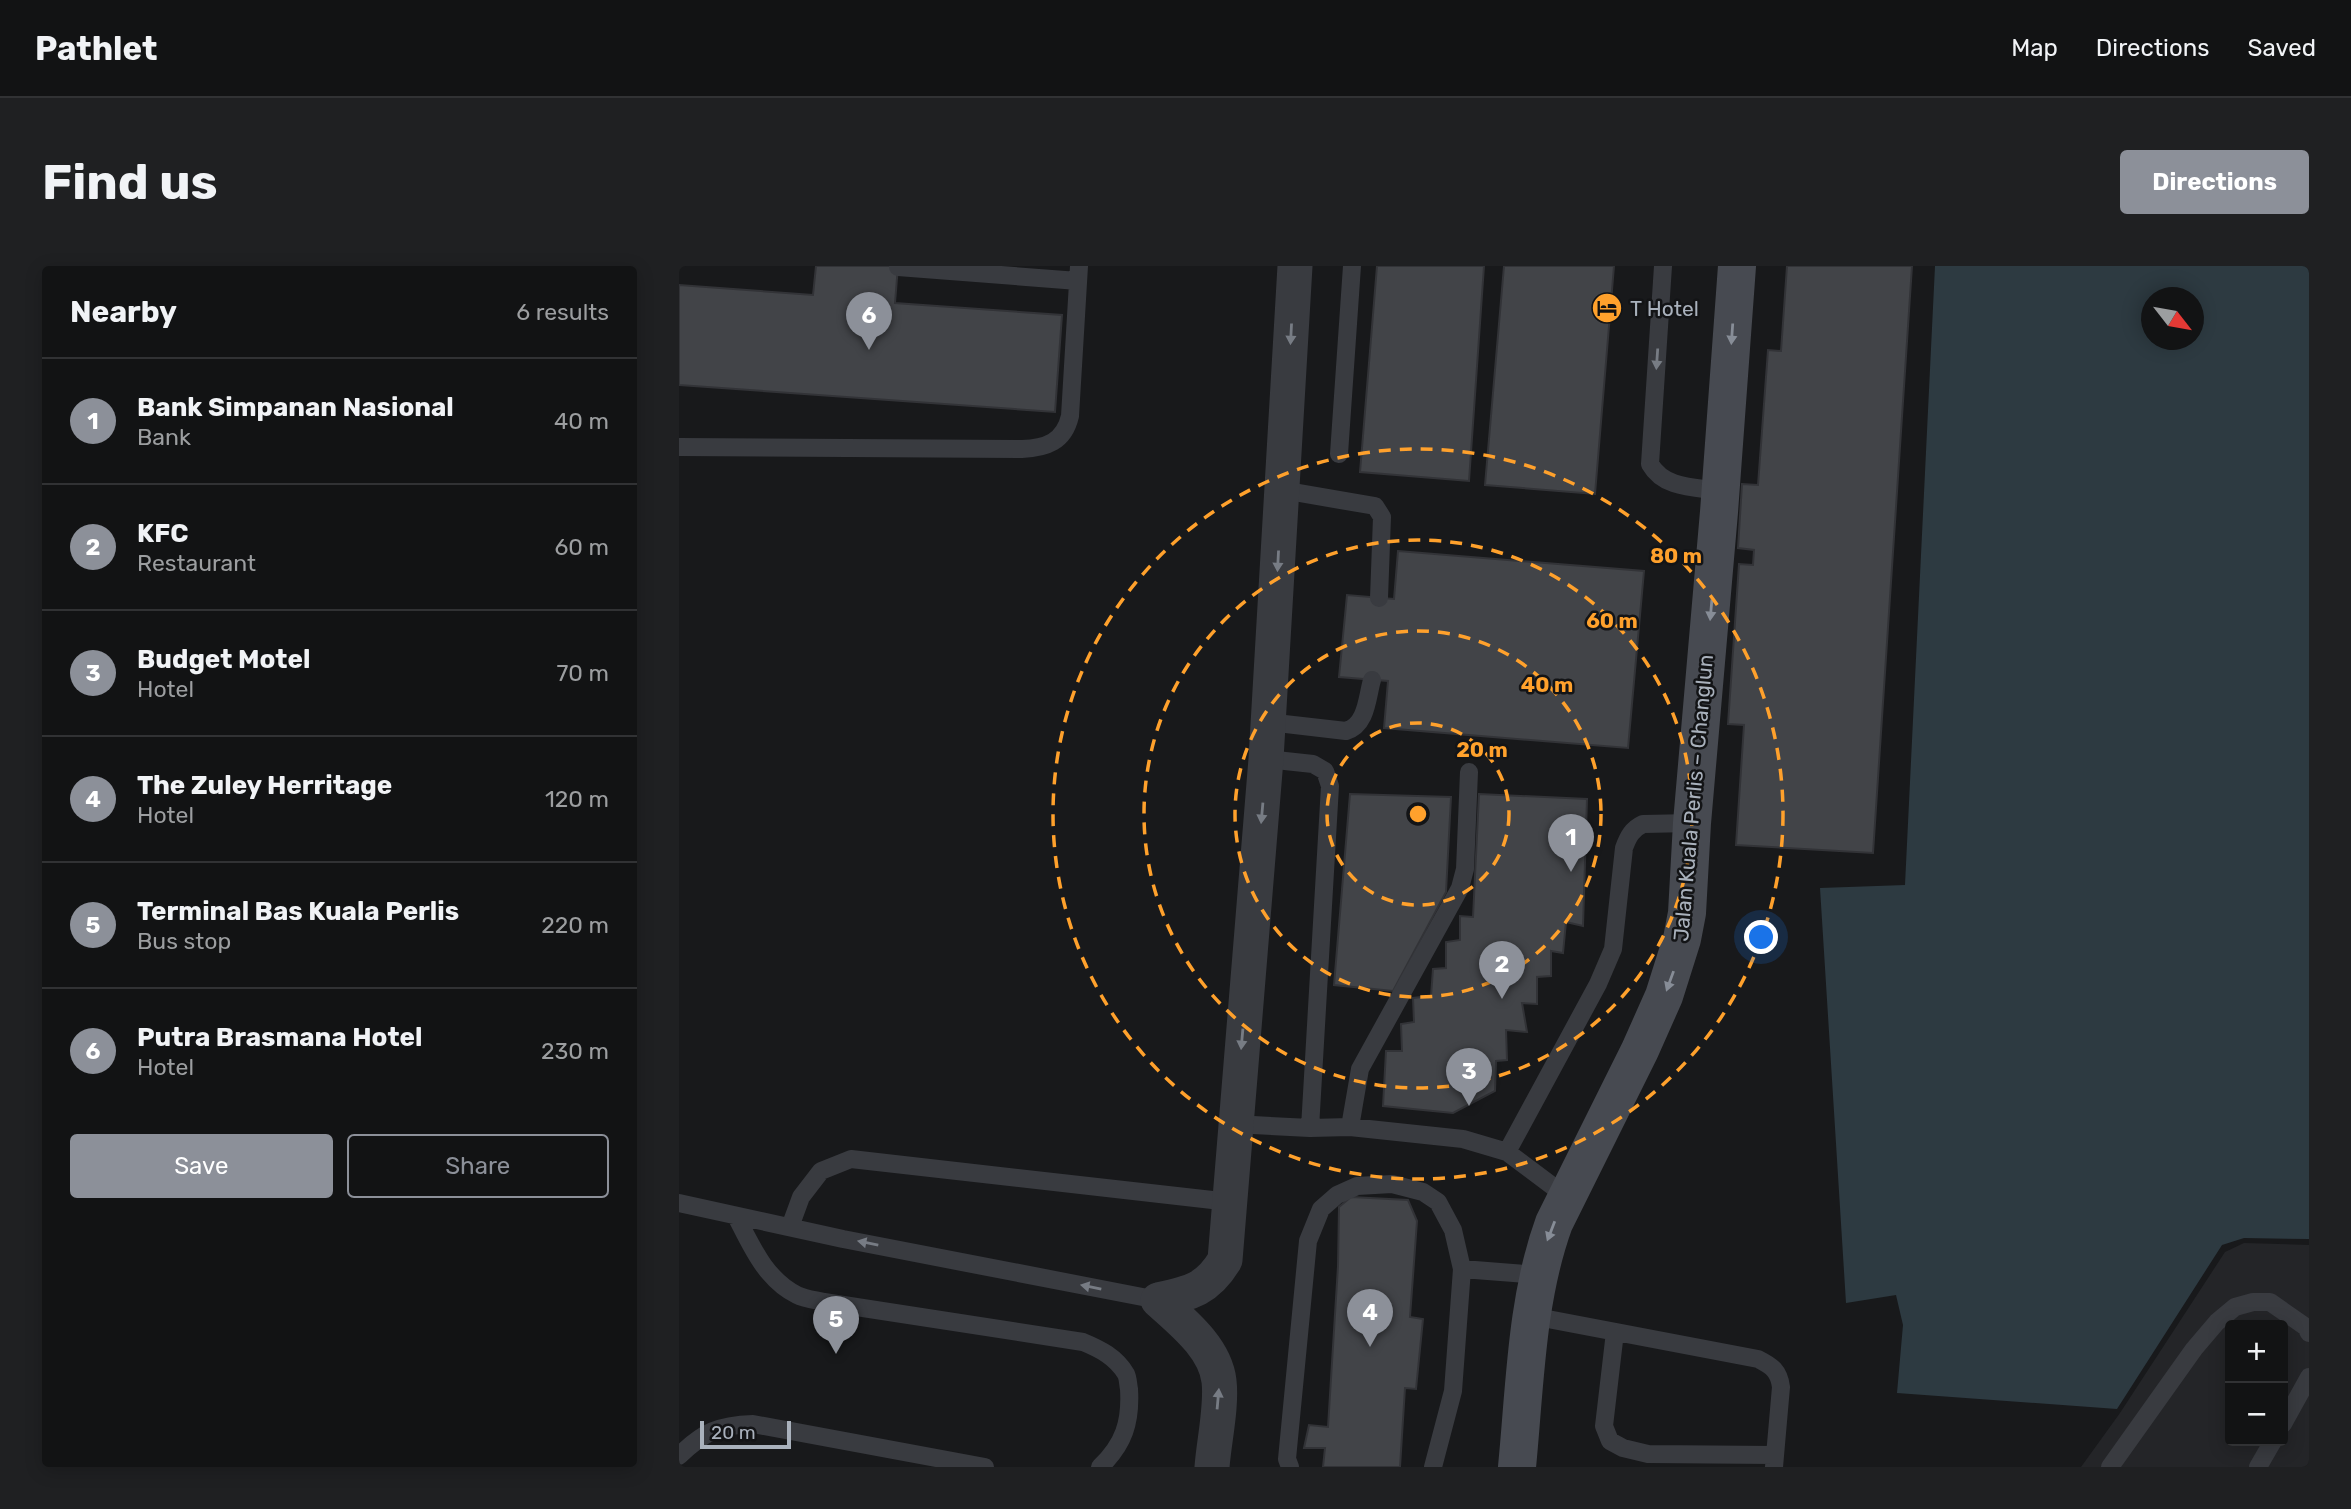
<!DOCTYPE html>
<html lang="en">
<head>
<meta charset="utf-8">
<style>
  :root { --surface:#121314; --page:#1f2022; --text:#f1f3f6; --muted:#9c9ea0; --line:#313234; --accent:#8c9099 }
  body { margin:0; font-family:Rubik,sans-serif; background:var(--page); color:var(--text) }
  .controls { position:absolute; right:21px; bottom:21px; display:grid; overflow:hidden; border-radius:7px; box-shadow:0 4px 18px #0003 }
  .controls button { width:63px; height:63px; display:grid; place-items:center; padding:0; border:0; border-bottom:2px solid var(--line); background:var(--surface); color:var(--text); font:35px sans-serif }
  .compass { position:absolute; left:1462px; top:21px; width:63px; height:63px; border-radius:50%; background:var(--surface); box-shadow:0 4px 18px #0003; rotate:121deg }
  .scale { position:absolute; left:21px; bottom:18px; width:91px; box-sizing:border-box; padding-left:7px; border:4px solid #a9b1bc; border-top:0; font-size:19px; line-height:24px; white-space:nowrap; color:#a9b1bc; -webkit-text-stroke:5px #131416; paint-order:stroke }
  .you { position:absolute; left:1083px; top:672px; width:24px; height:24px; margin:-18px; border:5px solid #fff; border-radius:50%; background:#1a73e8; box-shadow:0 0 0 10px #1a73e833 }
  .badge { display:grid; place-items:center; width:46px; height:46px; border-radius:50%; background:var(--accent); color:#fff; font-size:23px; font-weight:700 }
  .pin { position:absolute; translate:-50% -58px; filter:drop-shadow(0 2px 4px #0008) }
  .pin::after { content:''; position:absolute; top:37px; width:24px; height:21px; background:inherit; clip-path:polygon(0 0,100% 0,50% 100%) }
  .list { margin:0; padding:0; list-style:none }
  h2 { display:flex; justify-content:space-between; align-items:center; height:91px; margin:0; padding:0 28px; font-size:30px }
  h2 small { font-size:23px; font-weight:400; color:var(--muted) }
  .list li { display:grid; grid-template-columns:46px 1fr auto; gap:21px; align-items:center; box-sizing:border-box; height:126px; padding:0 28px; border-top:2px solid var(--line) }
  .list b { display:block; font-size:26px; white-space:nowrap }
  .list p { margin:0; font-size:23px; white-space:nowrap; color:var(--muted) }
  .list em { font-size:23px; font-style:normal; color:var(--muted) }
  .actions { display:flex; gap:14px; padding:21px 28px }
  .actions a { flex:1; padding:16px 0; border:2px solid var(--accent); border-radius:7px; text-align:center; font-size:24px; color:var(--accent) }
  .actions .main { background:var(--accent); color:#fff }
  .map { position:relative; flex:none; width:1630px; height:1201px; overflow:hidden; border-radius:7px }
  header { display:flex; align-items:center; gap:42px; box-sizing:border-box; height:98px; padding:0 35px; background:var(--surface); border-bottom:2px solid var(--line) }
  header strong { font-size:33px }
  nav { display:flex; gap:38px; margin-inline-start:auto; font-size:24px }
  .intro { display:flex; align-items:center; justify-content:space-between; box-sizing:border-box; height:168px; padding:0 42px }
  h1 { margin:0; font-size:49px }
  .button { padding:18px 32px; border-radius:7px; background:var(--accent); color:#fff; font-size:24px; font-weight:700 }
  main { display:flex; gap:42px; padding:0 42px }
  aside { flex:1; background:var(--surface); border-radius:7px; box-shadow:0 4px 18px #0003 }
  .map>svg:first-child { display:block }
  .built { fill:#242528; fill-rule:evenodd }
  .water { fill:#2d3a41; fill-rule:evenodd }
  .building { fill:#424448; stroke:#323337; stroke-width:2 }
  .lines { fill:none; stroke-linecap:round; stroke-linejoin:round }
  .lane { stroke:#393b40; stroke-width:18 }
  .street { stroke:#393b40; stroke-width:35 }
  .secondary { stroke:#474a51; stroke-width:38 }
  .oneway { fill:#777c84 }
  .oneway2 { fill:#878d97 }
  .ring { fill:none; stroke:#ffa12c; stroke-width:3.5; stroke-dasharray:12 9 }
  .labels { text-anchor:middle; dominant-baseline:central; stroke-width:5; stroke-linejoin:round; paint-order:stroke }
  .poi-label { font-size:21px; fill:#a9b1bc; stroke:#131416; text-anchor:start }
  .street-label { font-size:21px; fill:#a9b1bc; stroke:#131416 }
  .centre { fill:#ffa12c; stroke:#131416; stroke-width:3.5 }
  .ring-label { font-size:21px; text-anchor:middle; font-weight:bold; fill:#ffa12c; stroke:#131416; stroke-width:5; stroke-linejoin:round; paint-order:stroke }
</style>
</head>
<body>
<header>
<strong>Pathlet</strong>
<nav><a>Map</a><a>Directions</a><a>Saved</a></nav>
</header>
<div class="intro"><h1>Find us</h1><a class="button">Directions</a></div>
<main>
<aside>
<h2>Nearby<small>6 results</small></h2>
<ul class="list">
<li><span class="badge">1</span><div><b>Bank Simpanan Nasional</b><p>Bank</p></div><em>40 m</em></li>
<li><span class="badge">2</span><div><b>KFC</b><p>Restaurant</p></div><em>60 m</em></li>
<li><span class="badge">3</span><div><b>Budget Motel</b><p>Hotel</p></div><em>70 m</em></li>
<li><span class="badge">4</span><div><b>The Zuley Herritage</b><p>Hotel</p></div><em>120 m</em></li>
<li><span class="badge">5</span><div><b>Terminal Bas Kuala Perlis</b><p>Bus stop</p></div><em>220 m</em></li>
<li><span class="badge">6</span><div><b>Putra Brasmana Hotel</b><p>Hotel</p></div><em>230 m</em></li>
</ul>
<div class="actions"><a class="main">Save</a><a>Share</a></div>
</aside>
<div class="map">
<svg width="1630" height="1201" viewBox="0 0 1630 1201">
  <rect width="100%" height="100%" fill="#18191b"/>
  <!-- built -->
  <path class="built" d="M1565,977l65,2v222h-228l39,-54 105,-161zM1551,1059h53v116h-53z"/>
  <!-- water -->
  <path class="water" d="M1256,0h374v973l-65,-1 -22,7 -105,164 -220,-16 6,-68 -7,-30 -50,8 -26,-415 85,-3zM1472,32h42v42h-42z"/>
  <!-- building -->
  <path class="building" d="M137,0h82l-3,37 167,12 -7,97 -376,-27v-100l134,10z
    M698,0h107l-15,215 -109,-9z
    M825,0h110l-19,228 -110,-9z
    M1108,0h125l-39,587 -137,-8 8,-120 -16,-1 11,-160 14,1 1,-15 -16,-2 4,-64 16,1 10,-135 13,1z
    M719,285l246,20 -16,177 -244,-20 4,-47 -49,-4 8,-82 47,4z
    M671,528l101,3 -5,95 -53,99 -59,-6z
    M800,528l108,5 -4,127 -17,-4 -3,31 -12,-2v25l-14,1v27l-15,-1 5,29 -21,-2 1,30 -11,1 -1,30 -42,22 -70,-7 3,-55h16l-1,-27 13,-2 -1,-24 18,-2 2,-27 13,-1v-26l14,-2v-24l13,1z
    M672,931l57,3 9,21 -7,96 13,2 -7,70 -11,-1 -5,79h-77l2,-19h-21l5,-23 19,2 10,-161 1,-59z"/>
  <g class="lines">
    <!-- lane -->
    <path class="lane" d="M984,0l-13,198c14,25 45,23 71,27
      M219,1l180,14
      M0,181l343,2c24,-1 42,-7 48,-33l9,-150
      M660,188l13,-188
      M603,224l93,16 7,11 -3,81
      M589,456l78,9c21,-6 21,-34 26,-51
      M587,493l47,5 12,7 5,15 -20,342
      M555,858l76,4 40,-1 113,12 44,13 60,45
      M671,861l10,-58 100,-181 5,-19 4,-97
      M828,886l91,-168 15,-35 11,-101c4,-11 8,-19 19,-24l49,-1
      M0,937l164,36 315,61
      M57,950c15,29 29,63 61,79 8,4 19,5 27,7l259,40c17,7 33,15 43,32 2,4 2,10 3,15 2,33 -5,55 -29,78
      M111,961l11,-30 20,-26 30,-12 379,43
      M783,1003l78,6
      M853,1050l226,43c14,7 21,12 23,28l-7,80
      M936,1066l-11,94 6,15 13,7 25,6 127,1
      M1604,1158l26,-47
      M0,1190c24,-24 40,-31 74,-32l232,43
      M611,1201l-3,-8 21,-218 13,-32 16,-14 20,-9 35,-2 31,8 15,10 15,28 9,39 -9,122 -20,76
      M1431,1201l84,-118 23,-27 18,-15 18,-5h17l36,25 3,6
      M1579,1201l15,-26"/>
    <!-- street -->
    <path class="street" d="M479,1034c32,-7 49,-10 67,-40l41,-501 29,-493
      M479,1034c23,21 57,47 61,81 3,25 -5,60 -7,86"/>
    <!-- secondary -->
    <path class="secondary" d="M838,1201c8,-81 9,-167 37,-244l86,-173 24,-54 18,-57 5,-26 5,-90 27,-311 18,-246"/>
  </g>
  <!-- one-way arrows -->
  <defs><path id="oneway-solid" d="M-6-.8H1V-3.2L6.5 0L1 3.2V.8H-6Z" transform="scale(1.75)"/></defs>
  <g class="oneway">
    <use href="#oneway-solid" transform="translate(612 68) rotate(93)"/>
    <use href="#oneway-solid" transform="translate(978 93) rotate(94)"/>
    <use href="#oneway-solid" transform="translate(599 295) rotate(93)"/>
    <use href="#oneway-solid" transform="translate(583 547) rotate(95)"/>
    <use href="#oneway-solid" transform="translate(563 773) rotate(95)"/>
    <use href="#oneway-solid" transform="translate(189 977) rotate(-169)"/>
    <use href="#oneway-solid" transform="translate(412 1021) rotate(-169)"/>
    <use href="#oneway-solid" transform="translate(539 1133) rotate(-85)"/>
  </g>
  <g class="oneway2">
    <use href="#oneway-solid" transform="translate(1053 68) rotate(94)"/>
    <use href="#oneway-solid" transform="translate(1032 344) rotate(95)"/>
    <use href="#oneway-solid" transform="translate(991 715) rotate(110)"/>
    <use href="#oneway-solid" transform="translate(872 965) rotate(111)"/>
  </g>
  <!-- distance rings -->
  <g class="ring">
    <circle cx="739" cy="548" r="91"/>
    <circle cx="739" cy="548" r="183"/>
    <circle cx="739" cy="548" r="274"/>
    <circle cx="739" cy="548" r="365"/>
  </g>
  <!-- icons -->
  <defs>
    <g id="hotel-disc" transform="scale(1.575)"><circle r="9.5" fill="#ffa12c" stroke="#131416"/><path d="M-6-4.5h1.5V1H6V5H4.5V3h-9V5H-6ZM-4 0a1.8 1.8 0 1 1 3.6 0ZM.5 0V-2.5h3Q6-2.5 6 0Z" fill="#111"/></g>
  </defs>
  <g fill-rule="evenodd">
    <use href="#hotel-disc" x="928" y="42"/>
  </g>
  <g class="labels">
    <!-- poi labels -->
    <g class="poi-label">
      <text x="951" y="42">T Hotel</text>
    </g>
    <!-- street labels -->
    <g class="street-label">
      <text transform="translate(1014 532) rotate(-85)">Jalan Kuala Perlis – Changlun</text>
    </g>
  </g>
  <circle cx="739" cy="548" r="10" class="centre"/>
  <g class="ring-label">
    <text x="997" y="297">80 m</text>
    <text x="933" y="362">60 m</text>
    <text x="868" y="426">40 m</text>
    <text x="803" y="491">20 m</text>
  </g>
</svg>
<div class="controls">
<button>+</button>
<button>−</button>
</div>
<svg class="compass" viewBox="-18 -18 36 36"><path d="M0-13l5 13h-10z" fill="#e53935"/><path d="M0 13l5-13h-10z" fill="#9c9ea0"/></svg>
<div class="scale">20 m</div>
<div class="you"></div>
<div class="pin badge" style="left:892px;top:606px">1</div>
<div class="pin badge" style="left:823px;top:733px">2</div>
<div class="pin badge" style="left:790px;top:840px">3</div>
<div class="pin badge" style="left:691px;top:1081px">4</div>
<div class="pin badge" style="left:157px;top:1088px">5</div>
<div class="pin badge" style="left:190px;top:84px">6</div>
</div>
</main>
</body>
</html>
